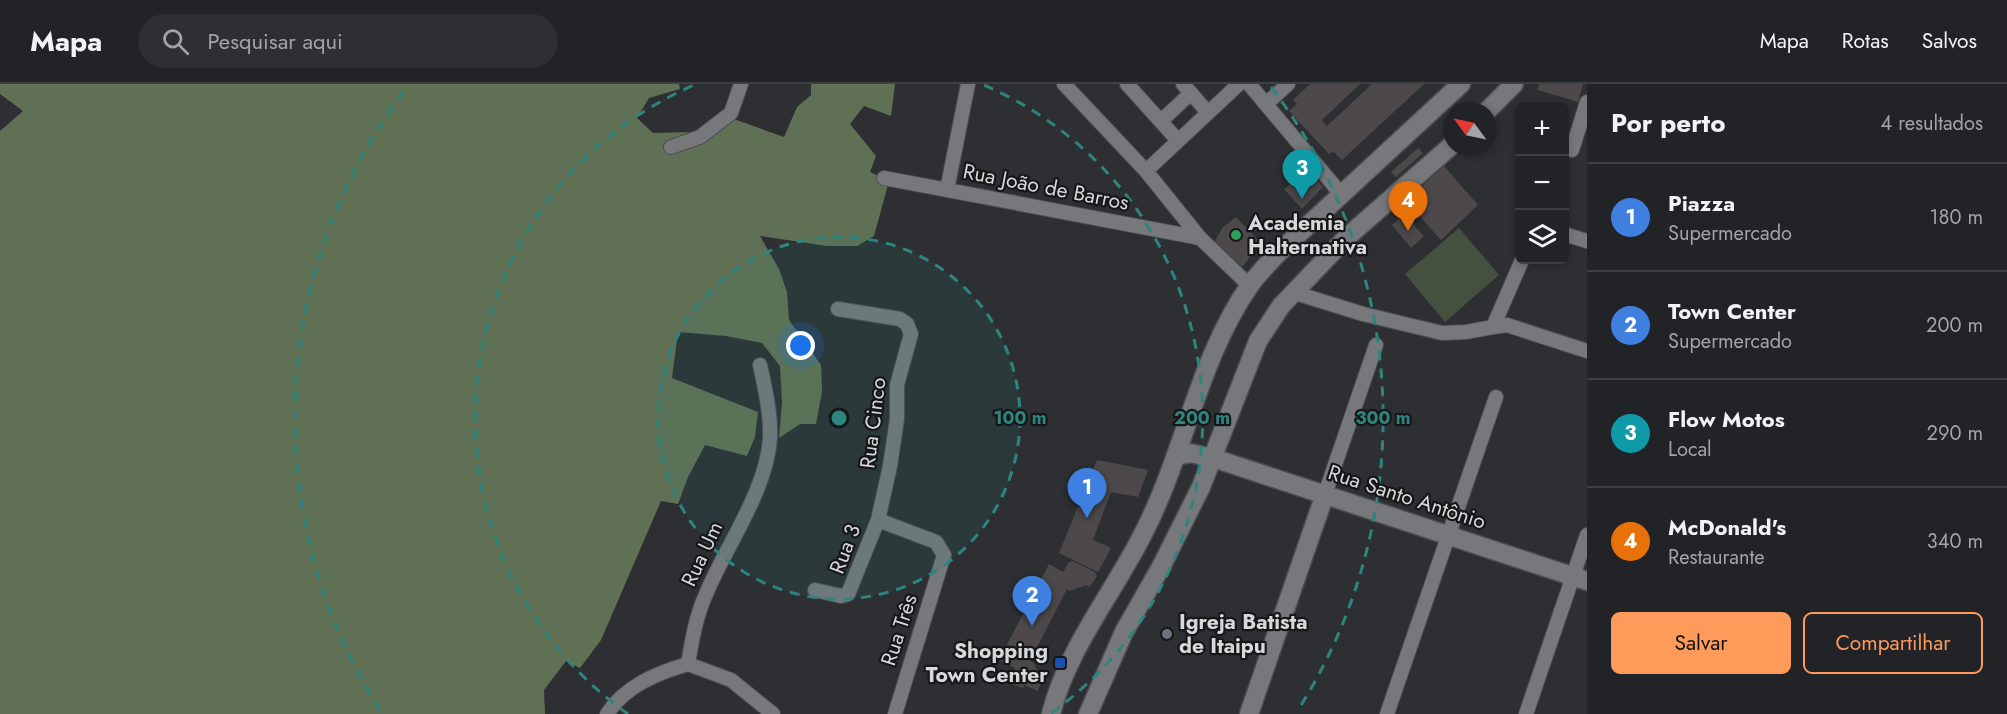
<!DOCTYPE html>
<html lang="pt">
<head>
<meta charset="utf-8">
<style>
  :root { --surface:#222326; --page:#2e2f32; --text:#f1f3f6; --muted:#a2a4a7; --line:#3f4043; --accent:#ff9b5a }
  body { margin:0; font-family:Jost,sans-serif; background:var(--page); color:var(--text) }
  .controls { position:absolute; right:18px; top:18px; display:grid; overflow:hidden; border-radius:9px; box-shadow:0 3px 9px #0003 }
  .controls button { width:54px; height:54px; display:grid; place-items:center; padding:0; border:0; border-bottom:2px solid var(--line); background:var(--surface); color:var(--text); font:30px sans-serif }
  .compass { position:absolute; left:1443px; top:18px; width:54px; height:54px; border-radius:50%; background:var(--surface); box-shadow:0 3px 9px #0003; rotate:303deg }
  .you { position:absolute; left:801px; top:262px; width:21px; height:21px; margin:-15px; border:4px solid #fff; border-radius:50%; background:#1a73e8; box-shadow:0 0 0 9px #1a73e833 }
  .badge { display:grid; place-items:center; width:39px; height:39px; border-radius:50%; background:var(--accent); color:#fff; font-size:20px; font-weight:700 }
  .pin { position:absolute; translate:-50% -50px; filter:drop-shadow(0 2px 3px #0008) }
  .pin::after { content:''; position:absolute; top:32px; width:21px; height:18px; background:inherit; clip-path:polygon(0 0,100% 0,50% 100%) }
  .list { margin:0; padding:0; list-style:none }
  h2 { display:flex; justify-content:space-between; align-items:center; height:78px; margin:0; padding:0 24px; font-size:26px }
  h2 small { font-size:20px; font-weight:400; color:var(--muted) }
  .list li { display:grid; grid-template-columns:39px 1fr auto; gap:18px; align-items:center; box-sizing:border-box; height:108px; padding:0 24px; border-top:2px solid var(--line) }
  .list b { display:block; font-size:22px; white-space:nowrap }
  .list p { margin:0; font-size:20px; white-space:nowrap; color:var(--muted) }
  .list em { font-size:20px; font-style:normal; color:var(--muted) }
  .actions { display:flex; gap:12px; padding:18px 24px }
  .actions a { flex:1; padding:14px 0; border:2px solid var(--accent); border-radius:9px; text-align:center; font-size:21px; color:var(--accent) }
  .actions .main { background:var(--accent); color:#111 }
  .icon { flex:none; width:33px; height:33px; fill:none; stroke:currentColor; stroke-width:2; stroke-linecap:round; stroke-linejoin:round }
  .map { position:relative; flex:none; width:1587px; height:630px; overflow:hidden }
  header { display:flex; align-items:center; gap:36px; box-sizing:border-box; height:84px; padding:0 30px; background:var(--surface); border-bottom:2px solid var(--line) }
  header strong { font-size:28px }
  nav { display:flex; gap:33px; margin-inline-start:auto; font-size:21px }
  .search { width:420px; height:54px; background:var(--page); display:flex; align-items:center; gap:15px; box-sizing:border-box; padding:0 21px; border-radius:33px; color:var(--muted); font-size:22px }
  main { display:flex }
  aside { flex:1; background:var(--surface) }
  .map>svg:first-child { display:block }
  .green { fill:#46503e }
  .forest { fill:#607054 }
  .building { fill:#4d494b }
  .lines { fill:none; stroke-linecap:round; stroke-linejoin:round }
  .street-casing { stroke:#4b4d50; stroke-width:16 }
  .secondary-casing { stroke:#4b4d50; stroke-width:21 }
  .street { stroke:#76787c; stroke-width:14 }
  .secondary { stroke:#76787c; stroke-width:18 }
  .ring { fill:none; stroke:#2d857e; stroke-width:3; stroke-dasharray:10 8 }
  .leisure-dot { fill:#2e9e5b; stroke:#161719; stroke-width:2 }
  .worship-dot { fill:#6b7280; stroke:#161719; stroke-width:2 }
  .transit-dot { fill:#1a4fb4; stroke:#161719; stroke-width:2 }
  .labels { text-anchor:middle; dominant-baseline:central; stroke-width:4.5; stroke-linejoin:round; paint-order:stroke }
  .street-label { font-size:21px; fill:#d7d8da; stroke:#161719 }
  .poi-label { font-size:21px; font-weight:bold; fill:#d7d8da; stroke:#161719; text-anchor:start }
  .centre { fill:#2d857e; stroke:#161719; stroke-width:3 }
  .ring-label { font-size:18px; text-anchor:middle; font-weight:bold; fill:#2d857e; stroke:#161719; stroke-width:4.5; stroke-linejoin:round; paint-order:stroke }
</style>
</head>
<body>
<header>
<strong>Mapa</strong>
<div class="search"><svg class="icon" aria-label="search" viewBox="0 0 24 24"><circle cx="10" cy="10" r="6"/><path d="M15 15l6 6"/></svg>Pesquisar aqui</div>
<nav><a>Mapa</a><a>Rotas</a><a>Salvos</a></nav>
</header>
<main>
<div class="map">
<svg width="1587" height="630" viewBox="0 0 1587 630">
  <rect width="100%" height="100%" fill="#2d2f32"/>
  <!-- green -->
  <path class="green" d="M1459,144l40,47 -54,47 -40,-48z"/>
  <!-- forest -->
  <path class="forest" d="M0,0h679l1,5 -31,9 -12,20 16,15 38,-1 37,-15 56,20 13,-30 14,-12v-11h84l-4,32 -27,-10 -14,18 26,32 -6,16 19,9 -15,55 -17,10h-30l-67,-10 19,33 8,23 2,28 32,45 1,27 -6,32h-16l-21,14 3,-36 -2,-36 -18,-23 -36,-7 -48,-4 -6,46 86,34 -3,25 -8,19 -42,-11 -17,32 -10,27 -17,-3 -60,139 -21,28 -14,-7 -22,29 1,24h-545v-583l23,-20 -23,-17z"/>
  <!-- building -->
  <path class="building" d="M1310,0h50l-38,36 5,6 45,-42h52l-82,76 -9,-9 -4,3 -40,-43 8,-7 -4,-4z
    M1539,0h44l-5,18 -40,-12z
    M1418,64l5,5 -27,24 -5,-5z
    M1444,82l34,39 -37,35 -35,-39z
    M1307,86l16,17 -21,22 -18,-20z
    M1404,130l20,22 -13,12 -19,-23z
    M1236,133l25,26 -19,24 -28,-24 8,-15z
    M1097,376l51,10 -10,27 -27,-5 -18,48 18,8 -13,24 -39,-19z
    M1073,477l22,11 2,4 -7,11 -4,-2 -16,6 -3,-2 -37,72 4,2 8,17 -4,11 -14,-6 -1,3 -11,-4 -2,-5 5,-11 -16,-8 50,-96 14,8 6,-10z"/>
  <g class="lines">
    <!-- street casing -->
    <g class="street-casing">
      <path id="street" d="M1064,0l82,87 54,67 50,48
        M1127,0l46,51
        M1183,0l20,23
        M1249,0l92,110
        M1266,20l22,-20
        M1161,37l30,-28
        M671,63l29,-10 31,-24 10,-29
        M1572,66l15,-48
        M1146,87l93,-87
        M884,94l316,60
        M947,106l21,-106
        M1564,150l23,7
        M1522,176l-29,67 14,-2 80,26
        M1292,208l71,22 79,19 24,-1 27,-5
        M760,281c5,23 11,49 10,73 -3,52 -44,108 -64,156 -10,22 -14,46 -18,70l43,16 42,34
        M1325,410l51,-149
        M878,436l58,22 8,13 -49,159
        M815,506l26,6 7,-2 30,-74 12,-54 7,-47v-34l14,-51 -4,-10 -7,-5 -62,-10
        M607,630c18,-28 50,-41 81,-50
        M1387,630l109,-317
        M1526,630l61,-179"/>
    </g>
    <!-- secondary casing -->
    <g class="secondary-casing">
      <path id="secondary" d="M1487,27l27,-27
        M1176,372l14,-3 23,5 374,123
        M1051,630c17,-68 65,-124 95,-186 39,-78 53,-170 104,-243 8,-11 18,-21 27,-31l184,-170
        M1088,630l36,-82 38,-67 39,-78 57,-146 23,-35 65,-68 106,-93
        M1249,630l76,-220"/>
    </g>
    <!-- street -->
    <use href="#street" class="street"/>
    <!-- secondary -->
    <use href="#secondary" class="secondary"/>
  </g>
  <!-- distance rings -->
  <circle cx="839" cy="334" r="181" fill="#2d857e" fill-opacity=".12"/>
  <g class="ring">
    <circle cx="839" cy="334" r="181"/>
    <path d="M628 630A363 363 0 0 1 694 1M984 1A363 363 0 0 1 1050 630"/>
    <path d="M380 626A544 544 0 0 1 407 3M1271 3A544 544 0 0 1 1298 626"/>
  </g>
  <!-- markers -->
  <circle class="leisure-dot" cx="1236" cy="151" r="6"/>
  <circle class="worship-dot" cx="1167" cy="550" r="6"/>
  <rect class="transit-dot" x="1054" y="573" width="12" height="12" rx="3"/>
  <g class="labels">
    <!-- street labels -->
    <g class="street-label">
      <text transform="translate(1046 103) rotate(11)">Rua João de Barros</text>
      <text transform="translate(873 339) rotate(-83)">Rua Cinco</text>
      <text transform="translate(1407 413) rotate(18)">Rua Santo Antônio</text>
      <text transform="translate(845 465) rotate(-69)">Rua 3</text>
      <text transform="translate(702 470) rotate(-65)">Rua Um</text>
      <text transform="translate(899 546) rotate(-72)">Rua Três</text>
    </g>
    <!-- poi labels -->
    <g class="poi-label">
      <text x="1248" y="139">Academia<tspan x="1248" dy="24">Halternativa</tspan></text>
      <text x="1179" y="538">Igreja Batista<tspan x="1179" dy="24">de Itaipu</tspan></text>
      <text x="1048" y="567" text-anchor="end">Shopping<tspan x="1048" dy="24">Town Center</tspan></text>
    </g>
  </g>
  <circle cx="839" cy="334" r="9" class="centre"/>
  <g class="ring-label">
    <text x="1020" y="340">100 m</text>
    <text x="1202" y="340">200 m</text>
    <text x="1383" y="340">300 m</text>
  </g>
</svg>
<div class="controls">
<button>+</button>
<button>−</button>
<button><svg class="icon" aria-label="layers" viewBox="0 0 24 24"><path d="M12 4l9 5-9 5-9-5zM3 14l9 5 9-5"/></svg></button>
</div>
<svg class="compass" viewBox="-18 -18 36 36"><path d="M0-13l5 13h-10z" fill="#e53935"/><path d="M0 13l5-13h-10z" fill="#a2a4a7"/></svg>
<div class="you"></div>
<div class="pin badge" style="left:1087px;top:434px;background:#3f7fe0">1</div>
<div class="pin badge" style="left:1032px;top:542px;background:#3f7fe0">2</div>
<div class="pin badge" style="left:1302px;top:115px;background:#0f9aa8">3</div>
<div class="pin badge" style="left:1408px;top:147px;background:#e8710a">4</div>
</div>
<aside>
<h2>Por perto<small>4 resultados</small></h2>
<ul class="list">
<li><span class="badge" style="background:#3f7fe0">1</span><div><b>Piazza</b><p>Supermercado</p></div><em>180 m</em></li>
<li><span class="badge" style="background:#3f7fe0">2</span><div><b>Town Center</b><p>Supermercado</p></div><em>200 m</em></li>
<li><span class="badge" style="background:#0f9aa8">3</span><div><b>Flow Motos</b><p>Local</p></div><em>290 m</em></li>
<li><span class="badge" style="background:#e8710a">4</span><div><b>McDonald's</b><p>Restaurante</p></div><em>340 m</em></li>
</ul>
<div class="actions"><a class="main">Salvar</a><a>Compartilhar</a></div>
</aside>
</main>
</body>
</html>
